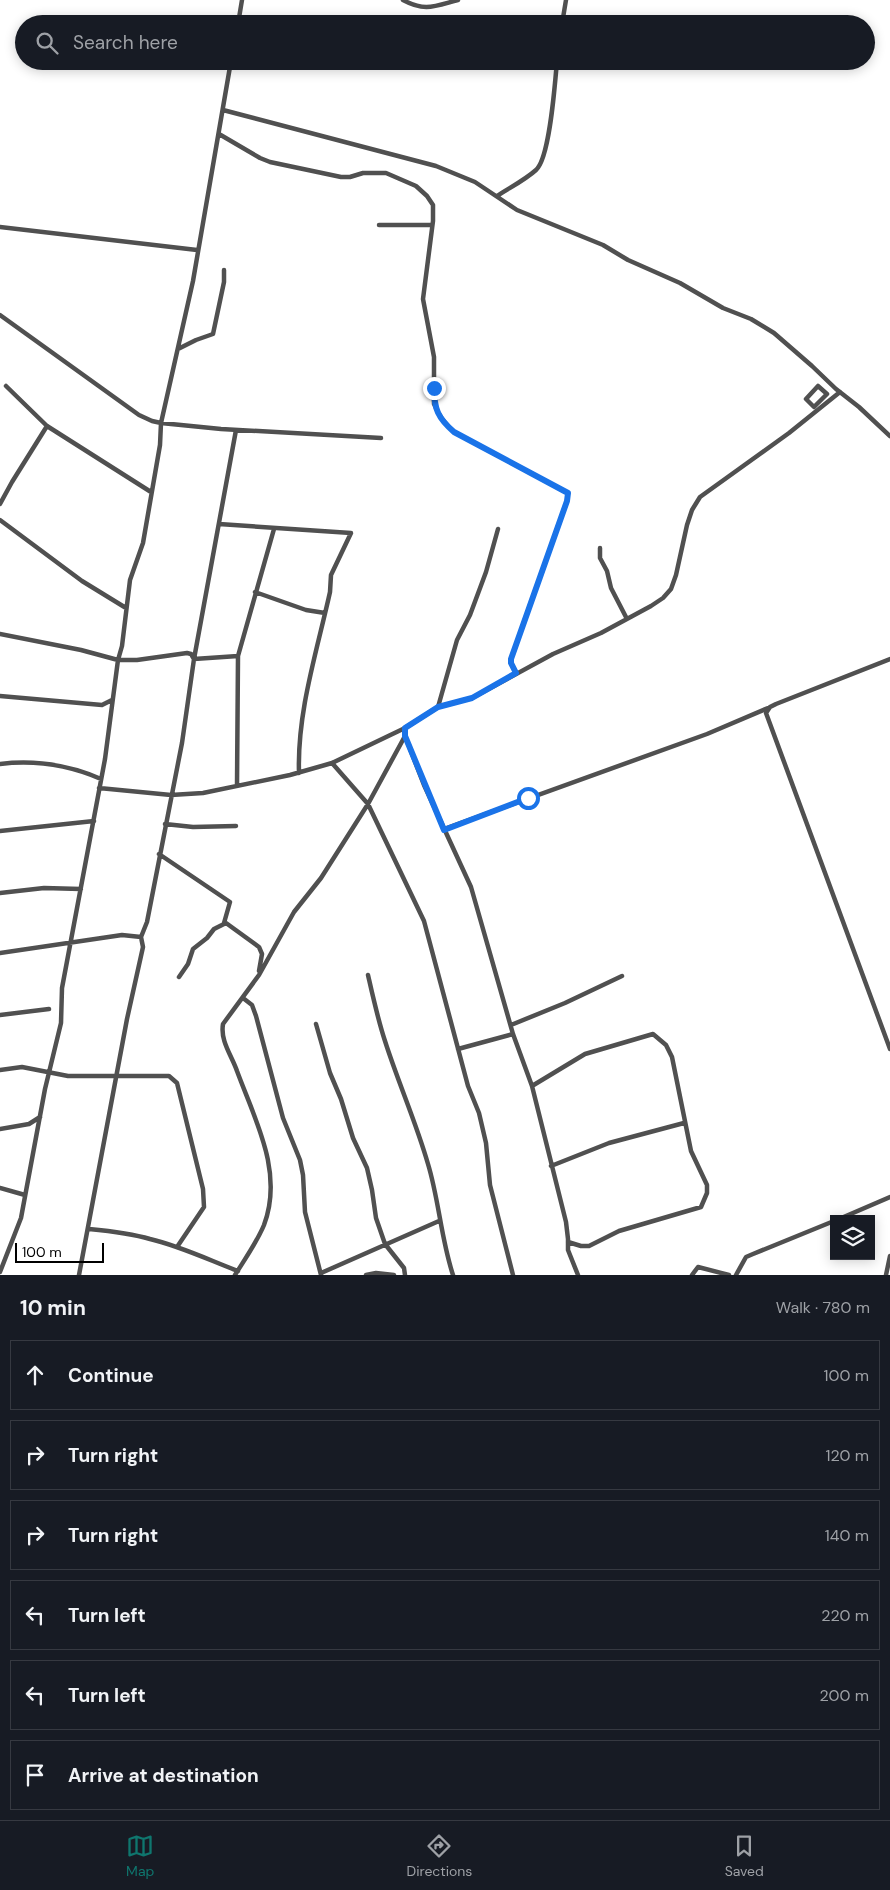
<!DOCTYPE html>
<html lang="en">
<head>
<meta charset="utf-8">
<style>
  :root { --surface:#171b24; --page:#20242c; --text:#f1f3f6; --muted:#9ea1a6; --line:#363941; --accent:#0f766e }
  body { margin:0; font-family:"DM Sans",sans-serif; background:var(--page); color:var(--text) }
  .controls { position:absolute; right:15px; bottom:15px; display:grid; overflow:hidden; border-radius:0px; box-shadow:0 2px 12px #0003 }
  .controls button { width:45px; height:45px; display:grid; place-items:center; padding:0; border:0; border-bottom:1px solid var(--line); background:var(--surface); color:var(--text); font:25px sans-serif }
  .scale { position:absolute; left:15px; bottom:12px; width:89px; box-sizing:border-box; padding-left:5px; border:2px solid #000; border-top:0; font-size:14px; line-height:18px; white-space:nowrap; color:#000; -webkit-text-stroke:4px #fff; paint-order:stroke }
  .stop { position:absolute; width:15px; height:15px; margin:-11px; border:4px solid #1a73e8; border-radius:50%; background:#fff }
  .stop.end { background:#1a73e8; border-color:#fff; box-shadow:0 1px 5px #0008 }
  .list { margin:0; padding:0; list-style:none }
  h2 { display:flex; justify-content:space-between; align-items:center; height:65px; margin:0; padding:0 20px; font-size:21px }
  h2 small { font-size:16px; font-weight:400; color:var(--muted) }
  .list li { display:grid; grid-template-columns:32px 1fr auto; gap:15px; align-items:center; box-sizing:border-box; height:70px; margin:0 10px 10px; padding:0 10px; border:1px solid var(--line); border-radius:0px }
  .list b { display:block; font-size:19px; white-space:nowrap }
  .list em { font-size:16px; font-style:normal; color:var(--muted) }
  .icon { flex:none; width:28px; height:28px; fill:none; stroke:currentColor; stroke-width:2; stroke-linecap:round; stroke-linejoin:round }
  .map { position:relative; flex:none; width:890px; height:1275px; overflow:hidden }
  .search { position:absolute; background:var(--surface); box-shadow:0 2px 12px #0003; left:15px; right:15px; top:15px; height:55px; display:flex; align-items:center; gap:12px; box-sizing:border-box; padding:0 18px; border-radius:28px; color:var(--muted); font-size:19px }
  .sheet { height:545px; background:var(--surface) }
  nav { display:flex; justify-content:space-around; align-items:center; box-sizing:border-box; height:70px; border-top:1px solid var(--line); background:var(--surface); font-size:14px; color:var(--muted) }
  nav a { display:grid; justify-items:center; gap:2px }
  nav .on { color:var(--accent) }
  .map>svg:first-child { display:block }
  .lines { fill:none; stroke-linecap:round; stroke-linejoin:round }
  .minor { stroke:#505050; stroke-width:4.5 }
  .route { stroke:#1a73e8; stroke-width:6 }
</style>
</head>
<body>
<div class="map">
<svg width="890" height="1275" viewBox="0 0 890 1275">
  <rect width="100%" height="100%" fill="#fff"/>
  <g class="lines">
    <!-- minor -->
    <path class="minor" d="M403,0c22,12 32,6 55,0
      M238,24l4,-24
      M562,24l4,-24
      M223,110l213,56 39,16 42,28 86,35 25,15 52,23 43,25 28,11 23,14 38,33 24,23 23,18 31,29
      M219,134l41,24 10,4 71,15h9l13,-4h23l30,13 11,10 6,9v16l-10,78 11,58v47c5,12 11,20 20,28l114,61 -1,8 -56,158v4l5,10
      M497,196c12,-8 28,-16 39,-26 14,-12 19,-88 21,-109
      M379,225h53
      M0,227l197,23
      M0,315l139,100 13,6 9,2 60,6 160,9
      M178,349l18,-9 17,-6 11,-52v-12
      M6,386l41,40 104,66
      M818,386l9,8 -13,13 -8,-8z
      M236,430l-42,229 44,-3
      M0,504l12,-22 35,-56
      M0,520l82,61 44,27
      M219,524l132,9 -20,42 -1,17c-13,59 -33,120 -31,181
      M600,548v10l7,13 4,17 16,31
      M255,592l51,18 19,3
      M0,634l81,16 37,10h19l50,-7 4,1 3,5 -12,84 -35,179 -6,15 -19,-2 -122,18
      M890,659l-114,45 -6,3 -4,6 124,336
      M0,696l102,9 10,-5
      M438,707l19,-67 13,-25 16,-43 12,-43
      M405,728v8l19,49 47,102 42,147 19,52 34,136 2,17v11l10,25
      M332,763l36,41 56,117 44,165 11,27 7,30 4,42 23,90
      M0,764c34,-4 69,1 101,15
      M237,786l1,-130 36,-127
      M99,788l72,7 32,-2 87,-18 42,-12 73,-35 33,-21 34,-9 81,-44 48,-21 50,-27 12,-8 8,-9 5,-14 11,-50 5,-15 8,-13 89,-64 51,-41
      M165,824l28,3 43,-1
      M444,829l263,-95 61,-26
      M0,831l94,-10
      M159,854l71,48 -6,21
      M0,893l44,-5 37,1
      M368,975c5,22 10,45 17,66 13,41 31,81 43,123 11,36 13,75 25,111
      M179,977l9,-13 5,-15 14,-11 7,-9 12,-6 33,24 3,7 -3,17
      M243,998l9,7 4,11 27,102 17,42 3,15 2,37 16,63
      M0,1015l49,-6
      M316,1024l14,49 11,26 12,39 14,30 5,22 4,28 9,26 19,24 1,7
      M511,1025l54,-22 57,-27
      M458,1049l55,-15
      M0,1070l22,-3 46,9h101l8,7 26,106 1,18 -27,40
      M532,1086l53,-32 68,-20 13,11 6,12 19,94 16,34v8l-6,14 -82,24 -30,15h-8l-13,-4
      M0,1129l29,-5 11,-7
      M551,1166l58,-23 75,-20
      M0,1188l25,7
      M839,1219l51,-22
      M89,1229c21,2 41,4 61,10 30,7 59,21 88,32
      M0,1272l21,-54 24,-129 16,-66 1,-35 43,-229 13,-99 4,-14 8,-66 13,-37 17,-98 1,-22 32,-142 38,-220
      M321,1273l118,-52
      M79,1275l48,-256 16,-72 -2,-10
      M235,1275c10,-16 22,-33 29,-50 20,-53 -9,-105 -27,-154 -5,-15 -17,-30 -14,-47l36,-49 35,-63 27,-34 47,-74 37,-68
      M366,1275l10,-2 18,2
      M692,1275l6,-8 31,8
      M736,1275l10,-18 7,-3 81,-33
      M886,1275l4,-19"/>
  </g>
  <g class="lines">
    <!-- route -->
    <path class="route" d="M434,388c0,21 4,30 20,44l114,61 -1,8 -56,158v4l5,10 -44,25 -34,9 -33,21v8l39,94 84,-32"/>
  </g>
</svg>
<div class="controls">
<button><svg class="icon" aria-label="layers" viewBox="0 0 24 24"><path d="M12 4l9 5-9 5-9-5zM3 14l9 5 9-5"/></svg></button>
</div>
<div class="scale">100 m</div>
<div class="stop" style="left:528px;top:798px"></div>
<div class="stop end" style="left:434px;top:388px"></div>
<div class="search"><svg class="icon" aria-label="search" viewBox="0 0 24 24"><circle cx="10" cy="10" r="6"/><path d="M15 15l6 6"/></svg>Search here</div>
</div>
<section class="sheet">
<h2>10 min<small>Walk · 780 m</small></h2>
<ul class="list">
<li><svg class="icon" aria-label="ahead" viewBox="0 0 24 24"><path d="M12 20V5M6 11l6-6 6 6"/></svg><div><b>Continue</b></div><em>100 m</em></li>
<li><svg class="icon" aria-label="right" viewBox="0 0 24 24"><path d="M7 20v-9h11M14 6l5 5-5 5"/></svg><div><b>Turn right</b></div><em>120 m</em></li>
<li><svg class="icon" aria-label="right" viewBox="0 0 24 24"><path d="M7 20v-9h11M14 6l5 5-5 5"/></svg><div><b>Turn right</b></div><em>140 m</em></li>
<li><svg class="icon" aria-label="left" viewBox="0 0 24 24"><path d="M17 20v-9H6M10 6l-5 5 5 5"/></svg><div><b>Turn left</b></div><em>220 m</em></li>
<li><svg class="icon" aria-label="left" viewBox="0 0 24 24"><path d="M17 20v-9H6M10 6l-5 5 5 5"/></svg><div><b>Turn left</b></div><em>200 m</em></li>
<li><svg class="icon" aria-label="arrive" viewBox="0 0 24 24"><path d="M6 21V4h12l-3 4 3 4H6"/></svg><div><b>Arrive at destination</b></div></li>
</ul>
</section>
<nav>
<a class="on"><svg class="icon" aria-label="map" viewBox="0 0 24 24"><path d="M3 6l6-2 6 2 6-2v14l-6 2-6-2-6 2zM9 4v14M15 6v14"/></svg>Map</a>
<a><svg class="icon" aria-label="directions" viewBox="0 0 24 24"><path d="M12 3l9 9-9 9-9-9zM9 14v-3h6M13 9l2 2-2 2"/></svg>Directions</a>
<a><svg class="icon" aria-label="saved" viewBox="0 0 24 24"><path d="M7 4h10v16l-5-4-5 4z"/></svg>Saved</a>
</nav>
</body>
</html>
